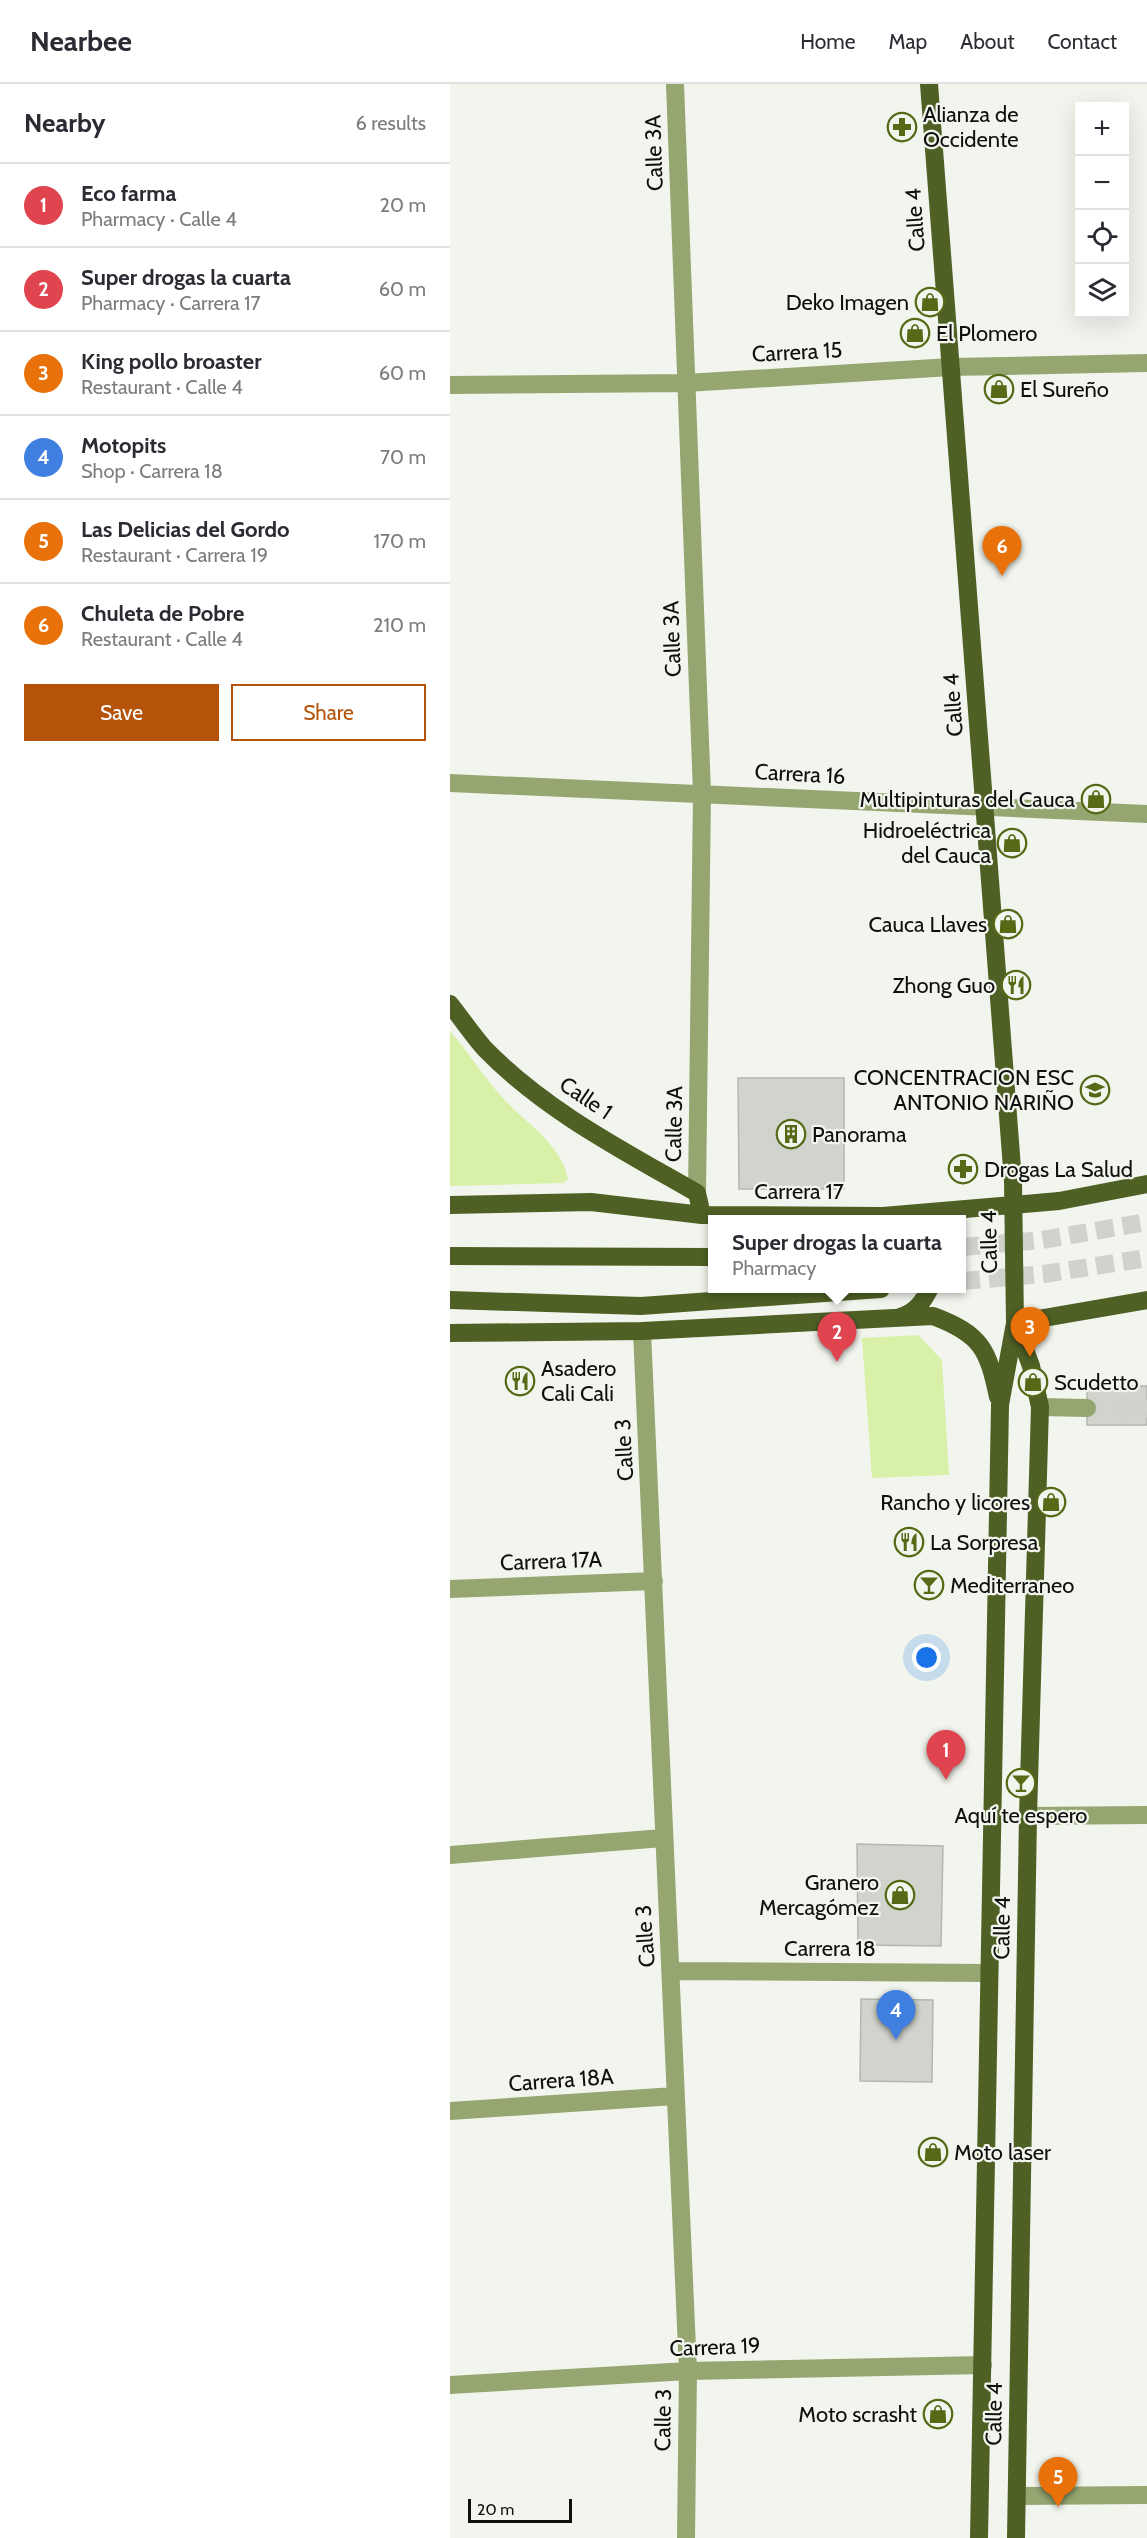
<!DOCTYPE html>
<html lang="en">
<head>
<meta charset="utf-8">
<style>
  :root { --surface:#fff; --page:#f7f7f7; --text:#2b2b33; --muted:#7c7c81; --line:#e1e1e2; --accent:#b45309 }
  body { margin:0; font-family:Cabin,sans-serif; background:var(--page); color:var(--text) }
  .controls { position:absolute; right:18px; top:18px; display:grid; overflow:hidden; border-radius:0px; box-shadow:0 6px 24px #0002 }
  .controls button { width:54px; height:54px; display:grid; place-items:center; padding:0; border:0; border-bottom:2px solid var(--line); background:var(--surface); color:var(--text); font:30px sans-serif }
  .scale { position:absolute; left:18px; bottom:15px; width:104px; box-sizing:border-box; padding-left:6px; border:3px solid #0f100d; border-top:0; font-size:16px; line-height:21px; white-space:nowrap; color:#0f100d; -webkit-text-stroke:4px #f2f5ed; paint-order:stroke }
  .you { position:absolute; left:477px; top:1574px; width:21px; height:21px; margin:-15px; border:4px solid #fff; border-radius:50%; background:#1a73e8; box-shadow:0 0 0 9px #1a73e833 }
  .badge { display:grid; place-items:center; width:39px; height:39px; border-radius:50%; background:var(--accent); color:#fff; font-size:20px; font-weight:700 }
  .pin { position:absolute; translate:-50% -50px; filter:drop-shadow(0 2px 3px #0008) }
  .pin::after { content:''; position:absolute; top:32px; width:21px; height:18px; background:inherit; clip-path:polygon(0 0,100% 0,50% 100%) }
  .popup { position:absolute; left:258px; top:1131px; width:258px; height:78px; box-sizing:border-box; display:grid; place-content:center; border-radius:0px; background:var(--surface); filter:drop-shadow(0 2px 4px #0005); font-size:20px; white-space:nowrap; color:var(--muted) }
  .popup b { font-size:22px; color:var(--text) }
  .popup::after { content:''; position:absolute; left:50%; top:100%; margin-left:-12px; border:12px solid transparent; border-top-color:var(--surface) }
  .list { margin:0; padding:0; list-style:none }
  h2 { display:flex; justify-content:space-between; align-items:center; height:78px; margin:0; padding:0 24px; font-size:26px }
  h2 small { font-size:20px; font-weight:400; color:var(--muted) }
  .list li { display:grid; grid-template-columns:39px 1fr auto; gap:18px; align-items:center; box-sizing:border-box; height:84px; padding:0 24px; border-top:2px solid var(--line) }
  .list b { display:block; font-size:22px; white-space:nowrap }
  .list p { margin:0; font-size:20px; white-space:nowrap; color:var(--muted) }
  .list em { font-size:20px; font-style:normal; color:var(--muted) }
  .actions { display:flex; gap:12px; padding:18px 24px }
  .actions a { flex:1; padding:14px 0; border:2px solid var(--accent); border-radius:0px; text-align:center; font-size:21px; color:var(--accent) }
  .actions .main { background:var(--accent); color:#fff }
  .icon { flex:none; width:33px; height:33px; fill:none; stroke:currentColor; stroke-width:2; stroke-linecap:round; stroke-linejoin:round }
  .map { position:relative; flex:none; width:697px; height:2454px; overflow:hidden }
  header { display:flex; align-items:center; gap:36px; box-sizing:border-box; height:84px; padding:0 30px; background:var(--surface); border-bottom:2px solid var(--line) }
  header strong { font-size:28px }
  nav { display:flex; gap:33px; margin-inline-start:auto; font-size:21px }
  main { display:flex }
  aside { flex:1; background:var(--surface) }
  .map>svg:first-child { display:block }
  .green { fill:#d8f0a7 }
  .building { fill:#d1d4cc; stroke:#b4b6af; stroke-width:1.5 }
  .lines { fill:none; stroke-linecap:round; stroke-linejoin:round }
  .minor-tunnel { stroke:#d0d3cb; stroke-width:18; stroke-dasharray:18 9; stroke-linecap:butt }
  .major-tunnel { stroke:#d0d3cb; stroke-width:18; stroke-dasharray:18 9; stroke-linecap:butt }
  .minor { stroke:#95a671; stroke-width:18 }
  .major { stroke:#4f6025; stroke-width:18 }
  .labels { text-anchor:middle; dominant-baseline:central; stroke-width:4.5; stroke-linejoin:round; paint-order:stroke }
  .poi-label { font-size:22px; fill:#0f100d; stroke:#f2f5ed; text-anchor:start }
  .street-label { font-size:22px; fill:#0f100d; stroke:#f2f5ed }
</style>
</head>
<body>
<header>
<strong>Nearbee</strong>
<nav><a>Home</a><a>Map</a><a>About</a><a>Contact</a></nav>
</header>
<main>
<aside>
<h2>Nearby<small>6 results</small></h2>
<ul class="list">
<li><span class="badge" style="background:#e0444e">1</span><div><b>Eco farma</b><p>Pharmacy · Calle 4</p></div><em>20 m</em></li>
<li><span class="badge" style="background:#e0444e">2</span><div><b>Super drogas la cuarta</b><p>Pharmacy · Carrera 17</p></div><em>60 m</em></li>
<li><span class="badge" style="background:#e8710a">3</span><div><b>King pollo broaster</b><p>Restaurant · Calle 4</p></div><em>60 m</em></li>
<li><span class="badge" style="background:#3f7fe0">4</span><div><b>Motopits</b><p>Shop · Carrera 18</p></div><em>70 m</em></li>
<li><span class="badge" style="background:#e8710a">5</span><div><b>Las Delicias del Gordo</b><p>Restaurant · Carrera 19</p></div><em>170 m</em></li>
<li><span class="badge" style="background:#e8710a">6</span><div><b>Chuleta de Pobre</b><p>Restaurant · Calle 4</p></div><em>210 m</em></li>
</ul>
<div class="actions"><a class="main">Save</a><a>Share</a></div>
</aside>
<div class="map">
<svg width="697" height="2454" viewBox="0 0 697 2454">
  <rect width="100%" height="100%" fill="#f2f5ed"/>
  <!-- green -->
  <path class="green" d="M0,947c18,21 33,45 52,66 22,25 60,47 66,82l-5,4 -113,3z
    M468,1251l24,25 7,115 -77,3 -10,-140z"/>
  <!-- building -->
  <path class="building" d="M288,994h106v111h-105z
    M637,1302h60v39h-60z
    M407,1760l86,2 -2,100 -83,-1z
    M411,1915l72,1 -1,82 -72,-1z"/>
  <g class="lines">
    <!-- minor-tunnel -->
    <path class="minor-tunnel" d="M637,1324l60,1"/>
    <!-- major-tunnel -->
    <path class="major-tunnel" d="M512,1163l80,-7 105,-18
      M512,1197l82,-7 103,-16"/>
    <!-- minor -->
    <path class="minor" d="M225,0l27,709 -5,400
      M0,301l236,-2 265,-16 196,-4
      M0,699l697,31
      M192,1247l46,1040 -2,167
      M590,1323l47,1
      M0,1505l204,-8
      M578,1732l119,-1
      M0,1771l213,-17
      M222,1887l317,2
      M0,2027l225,-15
      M0,2301l238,-14 295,-6
      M567,2412l130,-1"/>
    <!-- major -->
    <path class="major" d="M479,0l84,1097 2,142 -15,82 -21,1133
      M0,920c11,14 22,30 34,44 60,62 138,102 213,145l5,22
      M0,1121l141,-3 111,13 181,1 176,-15 88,-17
      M0,1172l262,1
      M0,1216l191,6 240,-17
      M450,1233c15,-4 23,-15 30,-29
      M565,1239l16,43 9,41 -12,409 -12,722
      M565,1239l132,-23
      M0,1249l192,-2 291,-15c48,18 55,33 65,81"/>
  </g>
  <!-- icons -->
  <defs>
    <g id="pharmacy-ring" transform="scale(1.5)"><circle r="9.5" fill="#f2f5ed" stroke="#556917" stroke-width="1.5"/><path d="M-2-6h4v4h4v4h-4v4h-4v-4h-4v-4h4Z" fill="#556917"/></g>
    <g id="shop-ring" transform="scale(1.5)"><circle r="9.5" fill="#f2f5ed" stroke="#556917" stroke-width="1.5"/><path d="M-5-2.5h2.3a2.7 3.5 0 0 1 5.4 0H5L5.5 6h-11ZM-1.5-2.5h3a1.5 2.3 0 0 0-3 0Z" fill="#556917"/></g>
    <g id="restaurant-ring" transform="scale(1.5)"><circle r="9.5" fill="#f2f5ed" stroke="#556917" stroke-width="1.5"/><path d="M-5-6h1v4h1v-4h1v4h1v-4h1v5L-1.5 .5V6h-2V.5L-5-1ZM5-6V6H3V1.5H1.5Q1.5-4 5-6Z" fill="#556917"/></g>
    <g id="school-ring" transform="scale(1.5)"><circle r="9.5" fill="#f2f5ed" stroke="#556917" stroke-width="1.5"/><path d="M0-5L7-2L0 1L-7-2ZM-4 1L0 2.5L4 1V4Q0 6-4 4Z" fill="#556917"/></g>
    <g id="building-ring" transform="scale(1.5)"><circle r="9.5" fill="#f2f5ed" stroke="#556917" stroke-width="1.5"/><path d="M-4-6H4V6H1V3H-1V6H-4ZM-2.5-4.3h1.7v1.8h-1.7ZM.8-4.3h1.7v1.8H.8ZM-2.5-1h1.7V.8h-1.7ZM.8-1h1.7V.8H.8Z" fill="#556917"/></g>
    <g id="bar-ring" transform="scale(1.5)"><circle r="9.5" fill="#f2f5ed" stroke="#556917" stroke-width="1.5"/><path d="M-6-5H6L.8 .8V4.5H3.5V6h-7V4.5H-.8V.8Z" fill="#556917"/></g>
  </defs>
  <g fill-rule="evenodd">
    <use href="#pharmacy-ring" x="452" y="43"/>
    <use href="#shop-ring" x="480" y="218"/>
    <use href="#shop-ring" x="465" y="249"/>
    <use href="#shop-ring" x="549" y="305"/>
    <use href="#shop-ring" x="646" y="715"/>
    <use href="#shop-ring" x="562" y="759"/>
    <use href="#shop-ring" x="558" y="840"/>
    <use href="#restaurant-ring" x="566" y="901"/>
    <use href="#school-ring" x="645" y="1006"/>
    <use href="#building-ring" x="341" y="1050"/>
    <use href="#pharmacy-ring" x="513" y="1085"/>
    <use href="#restaurant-ring" x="70" y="1297"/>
    <use href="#shop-ring" x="583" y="1298"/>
    <use href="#shop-ring" x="601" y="1418"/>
    <use href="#restaurant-ring" x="459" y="1458"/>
    <use href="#bar-ring" x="479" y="1501"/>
    <use href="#bar-ring" x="571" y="1699"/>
    <use href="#shop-ring" x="450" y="1811"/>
    <use href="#shop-ring" x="483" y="2068"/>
    <use href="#shop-ring" x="488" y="2330"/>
  </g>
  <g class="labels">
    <!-- poi labels -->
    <g class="poi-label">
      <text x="473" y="30">Alianza de<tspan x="473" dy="25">Occidente</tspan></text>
      <text x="459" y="218" text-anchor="end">Deko Imagen</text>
      <text x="486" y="249">El Plomero</text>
      <text x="570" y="305">El Sureño</text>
      <text x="625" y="715" text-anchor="end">Multipinturas del Cauca</text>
      <text x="541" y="746" text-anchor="end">Hidroeléctrica<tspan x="541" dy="25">del Cauca</tspan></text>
      <text x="537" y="840" text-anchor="end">Cauca Llaves</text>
      <text x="545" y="901" text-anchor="end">Zhong Guo</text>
      <text x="624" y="993" text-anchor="end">CONCENTRACION ESC<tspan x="624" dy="25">ANTONIO NARIÑO</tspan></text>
      <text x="362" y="1050">Panorama</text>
      <text x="534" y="1085">Drogas La Salud</text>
      <text x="91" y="1284">Asadero<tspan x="91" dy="25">Cali Cali</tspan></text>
      <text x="604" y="1298">Scudetto</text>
      <text x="580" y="1418" text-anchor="end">Rancho y licores</text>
      <text x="480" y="1458">La Sorpresa</text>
      <text x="500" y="1501">Mediterraneo</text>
      <text x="571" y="1731" text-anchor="middle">Aquí te espero</text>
      <text x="429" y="1798" text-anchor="end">Granero<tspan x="429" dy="25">Mercagómez</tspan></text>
      <text x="504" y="2068">Moto laser</text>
      <text x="467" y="2330" text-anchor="end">Moto scrasht</text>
    </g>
    <!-- street labels -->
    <g class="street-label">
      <text transform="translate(204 69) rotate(-92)">Calle 3A</text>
      <text transform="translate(465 136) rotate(-94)">Calle 4</text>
      <text transform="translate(347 268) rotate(-3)">Carrera 15</text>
      <text transform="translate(222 555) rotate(-92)">Calle 3A</text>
      <text transform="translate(503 621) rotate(-94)">Calle 4</text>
      <text transform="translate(350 690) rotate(3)">Carrera 16</text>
      <text transform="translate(136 1014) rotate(34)">Calle 1</text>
      <text transform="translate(224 1040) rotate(-89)">Calle 3A</text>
      <text x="349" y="1107">Carrera 17</text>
      <text transform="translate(539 1158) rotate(-91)">Calle 4</text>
      <text transform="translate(174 1366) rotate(-93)">Calle 3</text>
      <text transform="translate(101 1477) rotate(-2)">Carrera 17A</text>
      <text transform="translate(552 1844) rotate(-89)">Calle 4</text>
      <text transform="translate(195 1852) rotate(-94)">Calle 3</text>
      <text x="380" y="1864">Carrera 18</text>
      <text transform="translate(111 1996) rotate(-4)">Carrera 18A</text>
      <text transform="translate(265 2263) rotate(-2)">Carrera 19</text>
      <text transform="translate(544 2330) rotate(-89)">Calle 4</text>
      <text transform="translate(213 2336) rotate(-89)">Calle 3</text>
    </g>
  </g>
</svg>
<div class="controls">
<button>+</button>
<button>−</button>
<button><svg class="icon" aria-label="locate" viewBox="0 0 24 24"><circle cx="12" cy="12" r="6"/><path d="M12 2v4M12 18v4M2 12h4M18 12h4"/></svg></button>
<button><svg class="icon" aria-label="layers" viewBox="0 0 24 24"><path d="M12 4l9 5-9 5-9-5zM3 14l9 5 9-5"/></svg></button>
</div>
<div class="scale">20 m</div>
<div class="you"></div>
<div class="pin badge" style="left:496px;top:1696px;background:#e0444e">1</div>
<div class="pin badge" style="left:387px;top:1278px;background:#e0444e">2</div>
<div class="popup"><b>Super drogas la cuarta</b>Pharmacy</div>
<div class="pin badge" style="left:580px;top:1273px;background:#e8710a">3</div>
<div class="pin badge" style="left:446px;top:1956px;background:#3f7fe0">4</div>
<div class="pin badge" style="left:608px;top:2423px;background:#e8710a">5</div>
<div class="pin badge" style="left:552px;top:492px;background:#e8710a">6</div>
</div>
</main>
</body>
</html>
